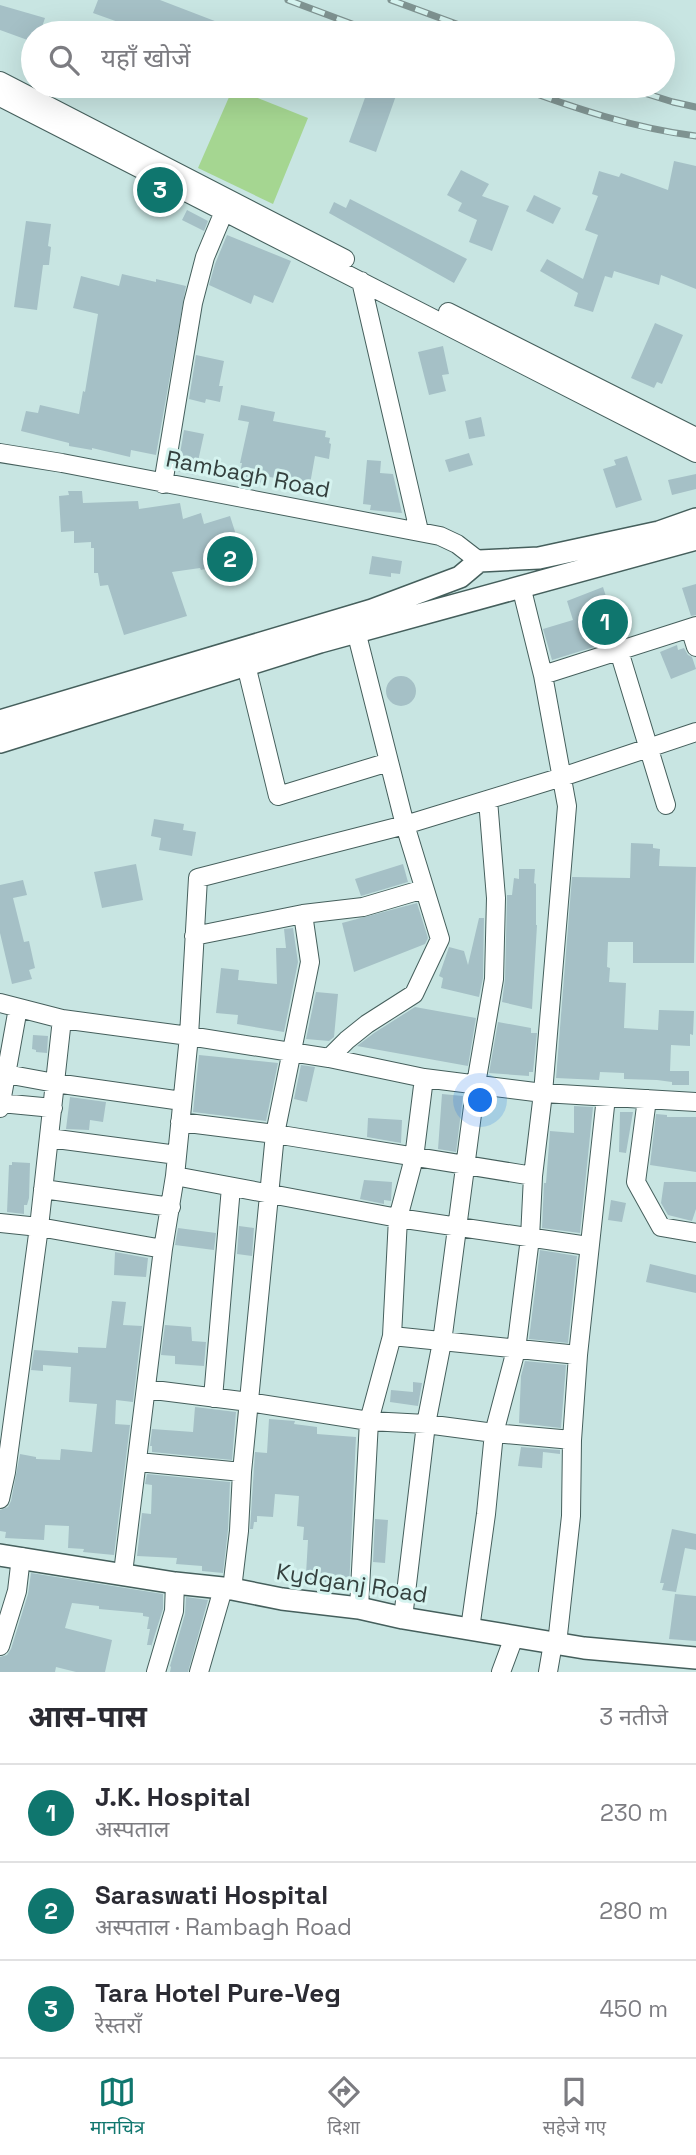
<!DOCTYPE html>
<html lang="hi">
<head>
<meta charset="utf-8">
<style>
  :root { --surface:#fff; --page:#f2f2f3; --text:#2b2b33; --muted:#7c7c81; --line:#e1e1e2; --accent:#0f766e }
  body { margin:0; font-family:"Space Grotesk","Noto Sans Devanagari",sans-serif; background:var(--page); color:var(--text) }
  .you { position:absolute; left:481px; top:1101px; width:24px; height:24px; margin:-18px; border:5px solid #fff; border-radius:50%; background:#1a73e8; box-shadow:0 0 0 10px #1a73e833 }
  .badge { display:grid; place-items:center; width:46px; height:46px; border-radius:50%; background:var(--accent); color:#fff; font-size:23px; font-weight:700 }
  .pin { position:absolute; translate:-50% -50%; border:4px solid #fff; box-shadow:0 2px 7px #0006 }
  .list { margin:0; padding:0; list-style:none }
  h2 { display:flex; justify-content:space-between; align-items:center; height:91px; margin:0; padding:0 28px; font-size:30px }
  h2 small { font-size:23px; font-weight:400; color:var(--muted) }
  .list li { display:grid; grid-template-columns:46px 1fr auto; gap:21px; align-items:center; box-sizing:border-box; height:98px; padding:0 28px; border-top:2px solid var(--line) }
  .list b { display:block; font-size:26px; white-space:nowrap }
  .list p { margin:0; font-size:23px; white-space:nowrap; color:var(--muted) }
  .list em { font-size:23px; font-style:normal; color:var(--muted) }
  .icon { flex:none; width:38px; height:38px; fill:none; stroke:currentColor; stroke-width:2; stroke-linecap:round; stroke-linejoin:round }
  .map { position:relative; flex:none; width:696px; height:1672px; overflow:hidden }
  .search { position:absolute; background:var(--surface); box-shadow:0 7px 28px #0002; left:21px; right:21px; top:21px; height:77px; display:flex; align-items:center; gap:18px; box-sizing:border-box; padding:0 24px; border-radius:38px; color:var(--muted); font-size:26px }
  .sheet { height:385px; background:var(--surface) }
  nav { display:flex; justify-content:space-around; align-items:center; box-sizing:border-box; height:98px; border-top:2px solid var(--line); background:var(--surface); font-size:19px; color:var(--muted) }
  nav a { display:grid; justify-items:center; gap:4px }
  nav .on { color:var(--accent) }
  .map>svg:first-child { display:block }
  .green { fill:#a5d691 }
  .building { fill:#a5c0c6 }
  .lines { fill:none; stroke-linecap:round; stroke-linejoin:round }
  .minor-casing { stroke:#455f5c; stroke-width:20 }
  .major-casing { stroke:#455f5c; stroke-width:24 }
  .minor { stroke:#fff; stroke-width:18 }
  .major { stroke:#fff; stroke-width:21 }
  .rail-casing { stroke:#7f9391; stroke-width:7 }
  .rail { stroke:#d5f3ef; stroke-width:4.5; stroke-dasharray:13; stroke-linecap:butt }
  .labels { text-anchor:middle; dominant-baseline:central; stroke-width:6; stroke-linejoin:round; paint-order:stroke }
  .street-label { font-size:23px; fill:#34403e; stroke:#d5f3ef }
</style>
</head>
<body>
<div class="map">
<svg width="696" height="1672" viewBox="0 0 696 1672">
  <rect width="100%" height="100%" fill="#c8e5e2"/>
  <!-- green -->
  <path class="green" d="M233,88l75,30 -35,86 -75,-36z"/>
  <!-- building -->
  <path class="building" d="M98,0h62l86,33h-97l-56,-20z
    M0,5l45,13 -5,15h-7v9l-33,-12z
    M344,86h43l11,4 -22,62 -27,-10 17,-47z
    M674,161l22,5v123l-35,-14 -2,10 -45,-14 -2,7 -7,-2 -12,36 -19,-6 4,-13 -38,-22 7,-12 36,20 15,-44 -13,-5 13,-34 -6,-2 7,-23 20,6 2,-4 47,17z
    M461,170l28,14 -7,12 27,10 -17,45 -23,-9 8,-22 -19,-9 4,-8 -15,-8z
    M534,195l27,13 -8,16 -27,-13z
    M350,199l117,60 -13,24 -125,-70 5,-11 12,6z
    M187,210l21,11 -4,10 -22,-11z
    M26,221l25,3 -3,22 3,1 -2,18h-6l-6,45 -23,-3z
    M227,235l64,26 -18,42 -19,-8 -3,9 -42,-19 6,-21z
    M122,274l34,8v-3l30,7 -30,169 -25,-5 -1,7 -38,-9v2l-23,-4v-3l-48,-12 5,-20 12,2 2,-8 39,9 4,-23 2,1 13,-78 -25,-6 8,-32 38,10z
    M655,323l28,12 -21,49 -5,-2 -3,6 -23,-10z
    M443,346l6,28 -7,1 4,16 -17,4 -11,-43z
    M196,355l28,6 -5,25h4l-3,16 -14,-3 -1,4 -16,-4z
    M241,405l34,7 -2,9 53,10 -1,6 5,1 -1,5 2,1 -2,15 -14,-3 -5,28 -46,-8 -1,7 -24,-5 3,-15h-2l9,-41 -11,-2z
    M481,417l4,19 -16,3 -4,-18z
    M184,430l20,4 -9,41 -18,-4z
    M469,453l4,12 -24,7 -4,-12z
    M627,456l15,44 -26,8 -13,-39 13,-4 -2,-5z
    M367,460l14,1 -1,12 13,1 9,39 -32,-3 1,-5 -8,-1z
    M696,474v15l-24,6 -4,-15z
    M68,491h14l1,12 55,-2 1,8 41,-6 3,16 18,-6 3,11 26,-8 17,53 -4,1 3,10 -18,6 -6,-22 -21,6 -1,-2 -28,4 15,44 -63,19 -16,-50 -8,1 -2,-13h-4v-25h-3v-6l-17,1v-12l-13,1 -2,-36 10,-1z
    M372,556l30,5 -2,13 -9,-1v4l-22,-3z
    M696,584v31l-5,1 -9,-28z
    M603,587l7,22 3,-1 3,8 3,-1 6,16 -4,1 2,6 -71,22 -9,-31 30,-9 -6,-19z
    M677,645l1,5 6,-2 4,7 4,2 4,12 -25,10 -11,-27z
    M386 691a15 15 0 1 1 30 0a15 15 0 1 1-30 0Z
    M154,819l30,5 -1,6 13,2 -4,24 -33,-6 2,-12 -10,-2z
    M631,843l22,1v4l7,1 -1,17 37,1 -2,96h-61v-21h-25l-1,25 3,1 -1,14 17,1 -2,45 34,2 1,-20 35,1 -1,24 -3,-1v12l-19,-1 -1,26h19v14h-17v-3l-15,-2 -33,-1v-6l-24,-1 -1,8 -43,-2 16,-201 58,1z
    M136,864l7,36 -41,8 -8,-36z
    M403,864l5,18 -47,14 -6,-17z
    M519,869h16l-1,14 2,1v41h1l-5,84 -30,-7 3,-23 2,-84h5l2,-17 5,1z
    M23,880l4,15 -14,3 11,44 5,-1 6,27 -6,2 3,9 -20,5 -12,-51v-48z
    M417,903l11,35 -3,6 -71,28 -12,-49z
    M479,918h5l-1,60 -4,19 -38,-9 2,-10 -4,-2 10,-29 15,4 4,14z
    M293,928l5,34 -14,70 -47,-8 1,-9 -22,-2 5,-45 18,2 -1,10 39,4 -1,-36h10l-2,-19z
    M316,992l22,2 -4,43 -5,4 -23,-2z
    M415,1007l61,11 -8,48 -111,-20 17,-13z
    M498,1022l33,6v5h6l-4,39h-4v4l-40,-3z
    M33,1035l15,1 -1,17 -11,-1v-2l-4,-1z
    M199,1055l79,8 -12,58 -73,-9z
    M301,1065l14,2 -8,35 -13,-3z
    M442,1094l21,2 -7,56 -18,-3z
    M70,1097l36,5 -3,20 -13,-2 -1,10 -23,-1z
    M574,1106l19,1 -13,126 -38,-5 2,-45h2l4,-52 24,2z
    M620,1112h13l-7,41 -7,-1z
    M656,1114l11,1v2h29v55l-46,-7z
    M368,1118l34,2 -1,23 -34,-6z
    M12,1162l18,1 -1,35 -2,7h-3v9l-17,-2 2,-47h3z
    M364,1180l28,2 -1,19 -7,-1v4l-24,-5z
    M664,1182h32v27l-4,12 -24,-6 -7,-12z
    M611,1200l15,3 -4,19 -14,-2z
    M239,1226l15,2 -2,28 -15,-2z
    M178,1228l38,5 -2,17 -39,-5z
    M540,1250l37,6 -9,87 -39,-4z
    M115,1252l33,6 -2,19 -32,-2z
    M650,1264l46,11v18l-50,-11z
    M112,1301l14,1 -3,23 19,1 -9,76 -17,-2 -1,24 15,1 -16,130 -31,-3 1,-3 -16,-1 1,-22 -24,-1 -1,15 -39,-2 1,-6 -6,-1v-21l8,-3 3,-6 9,-47 16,3v2l24,1 1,-11 31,3 5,-48 -28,-2 2,-35 -28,-2v6l-12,-1 3,-20 44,3v-6l28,1z
    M165,1325l26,2 1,14 14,1 -2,24 -29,-2v-8l-14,-1z
    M525,1361l41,4 -5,63 -42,-5 2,-47z
    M413,1382l9,1 -4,23 -28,-4 1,-12 22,2z
    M195,1407l41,5 -4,48 -80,-8v-6h-2l2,-17 41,3z
    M269,1419l26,2 -1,3 23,3v7l39,3 -7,152 -40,-2 1,-13h-4l2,-34h-5l1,-13 -7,-1 2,-30 -24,-2 -2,23 -16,-1v6h-3l-1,7h-3l5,-77 12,1z
    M521,1447l39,3v4l-17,-2 -1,16 -24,-2z
    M147,1474l83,8 -2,48 -5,43 -21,-2v-5l-26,-2 1,-6 -40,-2 5,-43 9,1 1,-29 -7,-1z
    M375,1519l13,1 -3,43 -12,-1z
    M672,1529l24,5v16l-11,-2 -9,44 -14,-2 2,-7h-4z
    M31,1573l132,21v15l-12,38v-2h-4l3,-16h-3l2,-12 -6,-1v-3l-44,-4v-3l-27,-3 -7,25 47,12 -7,32h-29l-20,-5 -1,5h-55v-15l7,-2 4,-6 17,-55z
    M675,1594l21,2v45l-27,-2z
    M186,1597l22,3 -20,72h-18l1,-5 -1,-1 15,-52z"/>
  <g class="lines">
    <!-- minor casing -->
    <g class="minor-casing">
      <path id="minor" d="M0,81l345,178
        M0,97l696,356
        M361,281l58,250
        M448,312l248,125
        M0,453l62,10 378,73 17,8 22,17
        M163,484l30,-181 12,-46 23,-55
        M690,628l6,19
        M619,651l47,154
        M246,665l32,131 111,-34
        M543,675l153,-49
        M194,936l109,-22 60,-7 61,-18
        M0,1003l62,16 127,17 140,22 95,20 119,15 153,9
        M329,1058l18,-18 20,-16 47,-30 26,-55 -35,-114 -49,-194
        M6,1074l49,9 127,18
        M647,1099l-11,83 25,45 35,6
        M0,1103l53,5
        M0,1108l18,-100
        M180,1122l95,12 258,42
        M49,1138l128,17
        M175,1176l223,42 190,28
        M43,1189l128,18
        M0,1223l39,4 124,22
        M392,1336l186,19
        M146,1389l103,13 120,19 57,3 68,9 78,7
        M213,1398l18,-211
        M138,1462l104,10
        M0,1499l6,-27 33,-245 23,-208
        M123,1573l40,-324 12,-73 14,-140 9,-158 207,-53 157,-48 134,-45
        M232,1589l7,-58 3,-59 33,-338 35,-172 -7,-48
        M359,1608l10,-187 23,-85 6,-118 16,-60 10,-80
        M403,1618l23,-194 16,-82 34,-258 18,-105 2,-81 -8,-98
        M470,1629l16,-115 8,-81 22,-83 14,-112 3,-62 10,-83 24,-287 -24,-131 -22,-89
        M557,1644l14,-128 1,-76 6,-85 28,-258
        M0,1646l17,-55 4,-34
        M156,1672l18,-61 1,-28
        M199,1672l24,-83
        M501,1672l13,-35
        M548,1672l5,-29"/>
    </g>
    <!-- major casing -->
    <g class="major-casing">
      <path id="major" d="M0,721l372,-111 88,-33 19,-16 60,-3 120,-26 37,-13
        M0,742l320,-100 376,-103
        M0,1555l175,28 57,6 50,10 77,9 44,10 181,30 112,10"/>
    </g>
    <!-- minor -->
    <use href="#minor" class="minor"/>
    <!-- major -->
    <use href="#major" class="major"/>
    <!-- rail casing -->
    <g class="rail-casing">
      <path id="rail" d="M288,0l88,33
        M391,0l90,33
        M515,86c59,22 118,42 181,50
        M622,86l51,16 23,5"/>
    </g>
    <!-- rail -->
    <use href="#rail" class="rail"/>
  </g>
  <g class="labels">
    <!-- street labels -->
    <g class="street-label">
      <text transform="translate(248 474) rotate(11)">Rambagh Road</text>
      <text transform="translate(352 1583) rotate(9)">Kydganj Road</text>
    </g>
  </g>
</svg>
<div class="you"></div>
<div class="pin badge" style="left:605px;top:622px">1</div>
<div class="pin badge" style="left:230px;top:559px">2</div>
<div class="pin badge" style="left:160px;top:190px">3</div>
<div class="search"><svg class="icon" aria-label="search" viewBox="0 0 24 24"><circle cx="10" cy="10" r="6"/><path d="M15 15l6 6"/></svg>यहाँ खोजें</div>
</div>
<section class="sheet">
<h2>आस-पास<small>3 नतीजे</small></h2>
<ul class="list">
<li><span class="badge">1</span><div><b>J.K. Hospital</b><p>अस्पताल</p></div><em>230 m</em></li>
<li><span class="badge">2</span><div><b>Saraswati Hospital</b><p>अस्पताल · Rambagh Road</p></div><em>280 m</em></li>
<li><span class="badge">3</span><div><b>Tara Hotel Pure-Veg</b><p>रेस्तराँ</p></div><em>450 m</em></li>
</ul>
</section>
<nav>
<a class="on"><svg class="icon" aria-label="map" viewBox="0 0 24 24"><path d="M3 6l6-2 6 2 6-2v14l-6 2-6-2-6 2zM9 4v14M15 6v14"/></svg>मानचित्र</a>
<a><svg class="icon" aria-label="directions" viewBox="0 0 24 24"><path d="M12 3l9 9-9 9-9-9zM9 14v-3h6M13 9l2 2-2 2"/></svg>दिशा</a>
<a><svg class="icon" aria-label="saved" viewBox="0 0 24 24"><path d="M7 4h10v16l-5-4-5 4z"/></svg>सहेजे गए</a>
</nav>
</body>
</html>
